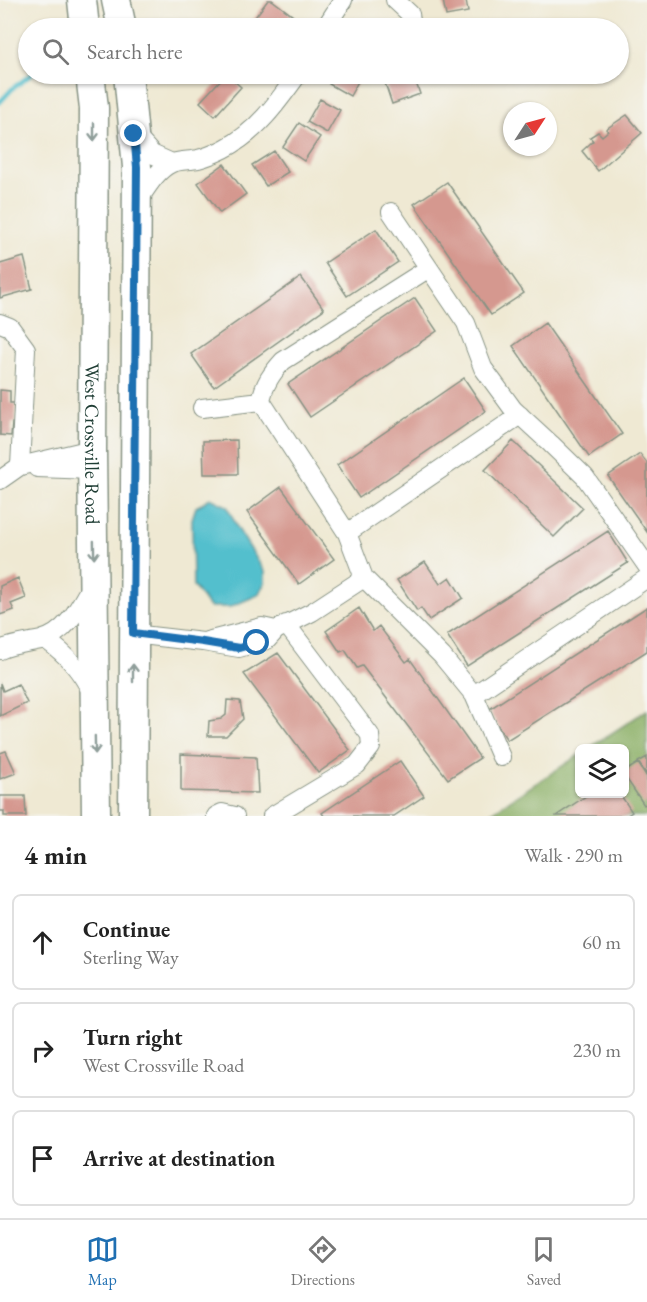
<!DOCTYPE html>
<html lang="en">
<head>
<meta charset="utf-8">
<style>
  :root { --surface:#fff; --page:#f6f6f6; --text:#222; --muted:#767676; --line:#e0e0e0; --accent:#1f6fb2 }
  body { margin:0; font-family:"EB Garamond",serif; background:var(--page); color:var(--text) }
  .controls { position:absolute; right:18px; bottom:18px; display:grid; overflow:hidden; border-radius:9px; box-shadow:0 2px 4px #0004 }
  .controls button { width:54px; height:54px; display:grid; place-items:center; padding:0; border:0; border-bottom:2px solid var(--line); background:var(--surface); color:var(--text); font:30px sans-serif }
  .compass { position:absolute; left:503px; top:102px; width:54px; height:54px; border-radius:50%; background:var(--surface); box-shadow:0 2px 4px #0004; rotate:54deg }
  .stop { position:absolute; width:18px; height:18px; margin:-14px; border:4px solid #1f6fb2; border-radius:50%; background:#fff }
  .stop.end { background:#1f6fb2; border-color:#fff; box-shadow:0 2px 6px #0008 }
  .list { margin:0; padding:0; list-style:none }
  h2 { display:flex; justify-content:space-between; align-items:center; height:78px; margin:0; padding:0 24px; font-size:26px }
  h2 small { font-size:20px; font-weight:400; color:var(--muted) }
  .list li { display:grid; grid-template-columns:39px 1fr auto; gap:18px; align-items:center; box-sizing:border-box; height:96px; margin:0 12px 12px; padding:0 12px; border:2px solid var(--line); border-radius:9px }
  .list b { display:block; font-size:22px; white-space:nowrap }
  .list p { margin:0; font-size:20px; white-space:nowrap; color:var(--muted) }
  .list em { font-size:20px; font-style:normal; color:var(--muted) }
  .icon { flex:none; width:33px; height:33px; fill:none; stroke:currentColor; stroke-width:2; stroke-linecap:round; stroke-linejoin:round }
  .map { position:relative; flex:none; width:647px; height:816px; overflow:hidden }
  .search { position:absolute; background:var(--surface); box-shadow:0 2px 4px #0004; left:18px; right:18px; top:18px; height:66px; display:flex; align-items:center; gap:15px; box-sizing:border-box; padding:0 21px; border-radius:33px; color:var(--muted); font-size:22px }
  .sheet { height:402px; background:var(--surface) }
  nav { display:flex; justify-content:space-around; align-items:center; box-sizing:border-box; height:84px; border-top:2px solid var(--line); background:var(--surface); font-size:16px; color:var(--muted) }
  nav a { display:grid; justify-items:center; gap:3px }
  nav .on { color:var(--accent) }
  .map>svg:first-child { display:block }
  .forest { fill:#8aaf65; stroke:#54764c; stroke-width:1.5 }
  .water { fill:#53bfcd; stroke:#397e80; stroke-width:1.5 }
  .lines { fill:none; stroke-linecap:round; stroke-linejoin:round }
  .stream { stroke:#53bfcd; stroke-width:4.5 }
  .building { fill:#d5988f }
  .minor-casing { stroke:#879384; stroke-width:20 }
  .primary-casing { stroke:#879384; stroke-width:31 }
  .minor { stroke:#fff; stroke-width:18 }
  .primary { stroke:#fff; stroke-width:28 }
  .oneway { stroke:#8f9e9a }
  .route { stroke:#1f6fb2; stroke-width:8 }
  .labels { text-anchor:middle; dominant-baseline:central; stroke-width:6; stroke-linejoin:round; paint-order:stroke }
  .street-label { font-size:20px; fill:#1f3d34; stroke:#f6f6f2 }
</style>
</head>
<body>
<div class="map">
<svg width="647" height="816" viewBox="0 0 647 816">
  <rect width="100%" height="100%" fill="#f6f6f2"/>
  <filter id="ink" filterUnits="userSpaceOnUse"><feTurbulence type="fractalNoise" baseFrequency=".0167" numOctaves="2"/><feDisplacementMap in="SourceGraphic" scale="12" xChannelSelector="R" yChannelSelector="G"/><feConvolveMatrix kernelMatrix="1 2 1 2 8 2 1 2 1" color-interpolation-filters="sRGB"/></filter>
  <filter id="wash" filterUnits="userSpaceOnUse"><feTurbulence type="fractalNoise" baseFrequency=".008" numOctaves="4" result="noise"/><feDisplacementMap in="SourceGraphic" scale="24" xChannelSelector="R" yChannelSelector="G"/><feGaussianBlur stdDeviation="1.35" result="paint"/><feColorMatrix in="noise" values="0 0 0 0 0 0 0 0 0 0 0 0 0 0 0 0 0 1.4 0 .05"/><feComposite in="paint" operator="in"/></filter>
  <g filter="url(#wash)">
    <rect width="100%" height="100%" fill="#efe9d3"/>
    <!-- forest -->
    <path class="forest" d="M647,710v106h-161l93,-61 1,39h44v-46h-35z"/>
    <!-- water -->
    <path class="water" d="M210,498l17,8 11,23 27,43v11l-7,12 -28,12h-21l-16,-21 -1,-67 4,-12z"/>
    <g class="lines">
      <!-- stream -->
      <path class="stream" d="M0,102l13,-14 19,-14"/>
    </g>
    <g id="blocks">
      <!-- building -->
      <path class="building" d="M268,0h4l21,16 -8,12h-20l-12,-8z
        M443,0h23l2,12 -22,4z
        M226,74l15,13 -26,29 -15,-14z
        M335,74h22l4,2 -11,20 -21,-12z
        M394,74h19l7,20 -28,10 -9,-27z
        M320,99l20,11 -13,23 -20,-11z
        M627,115l15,18 -44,38 -16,-20 11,-10 -3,-4 8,-5 4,4 6,-5 -2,-2z
        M299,123l21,14 -16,24 -21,-14z
        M274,151l14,21 -22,14 -14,-21z
        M224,164l22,30 -26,19 -22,-30z
        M447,182l77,111 -33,22 -77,-111z
        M376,229l22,33 -51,34 -22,-33z
        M24,257l8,32 -32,9v-34z
        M301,277l23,32 -110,78 -23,-33z
        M415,298l22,33 -127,86 -22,-33z
        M545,323l77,111 -33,23 -76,-111z
        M464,378l22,33 -127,87 -22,-33z
        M0,390l10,1v12h6v20h-4l-1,13 -11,-1z
        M237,440l1,34h-34l-1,-33z
        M513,441l70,67 -29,29 -69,-67z
        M640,454l7,9v69l-39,-56z
        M281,487l53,72 -35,25 -52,-72z
        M608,531l20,32 -161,103 -20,-31z
        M425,562l15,22 10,-7 13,21 -34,22 -8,-12 -4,3 -20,-31z
        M18,578l8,20 -15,6 3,6 -14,5v-29z
        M647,607v44l-140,89 -19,-30z
        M359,608l14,23 6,-5 27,36 4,-3 70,99 -32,21 -86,-113 -5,2 -12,-18 -5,2 -14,-21z
        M278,653l72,97 -32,23 -74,-99z
        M0,683l3,8 15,-7 9,19 -27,13z
        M227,700l13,1 3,18 -17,17h-18l1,-15 12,-2 5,-4z
        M6,751l10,22 -16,6v-26z
        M181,754l75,3 2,36 -77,-2z
        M647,757v18l-9,-13z
        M400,761l24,35 -30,20h-70l-2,-3z
        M638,763l9,14v26l-3,2 -20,-30v-3z
        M589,794h31l12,18 -6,4h-70z
        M0,796h25l1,20h-22v-5h-4z"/>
    </g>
  </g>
  <g filter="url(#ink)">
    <use href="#blocks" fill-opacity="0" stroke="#879384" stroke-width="1.5"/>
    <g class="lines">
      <!-- minor casing -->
      <g class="minor-casing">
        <path id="minor" d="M395,0l15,14 2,14
          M325,28l18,-28
          M134,134l18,20 20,9
          M137,202c9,-13 19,-31 33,-38 8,-4 19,-3 28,-5 8,-2 18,-6 26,-10 32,-16 54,-47 74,-75
          M391,212l75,111 17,45 30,41 38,35 34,33 62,89
          M429,268l-146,93c-11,12 -19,23 -22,40l86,132 17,45 78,78 32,39 27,62
          M0,323l10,4 16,22 -6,117
          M202,408l59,-7
          M37,468l56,2
          M0,480l20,-14 72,-17
          M347,533l173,-118
          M133,634l70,8 36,6 28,-8 9,-10 36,-18 52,-34
          M45,639c22,16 35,30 47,54
          M207,641l55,-14 14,3
          M0,650c13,-6 28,-7 41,-10 26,-7 38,-33 50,-54
          M474,695l173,-117
          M216,816l6,-3 13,3
          M272,816l85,-51 14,-18 -1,-12 -84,-111"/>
      </g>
      <!-- primary casing -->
      <g class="primary-casing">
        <g id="primary">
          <path d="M82,0l3,28"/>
          <path d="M116,0l6,28"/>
          <path id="s1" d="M90,74l4,34 -2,341 4,367"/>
          <path d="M128,74l9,93 -4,649"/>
        </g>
      </g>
      <!-- minor -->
      <use href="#minor" class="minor"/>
      <!-- primary -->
      <use href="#primary" class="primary"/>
    </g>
    <!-- one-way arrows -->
    <defs><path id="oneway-shaft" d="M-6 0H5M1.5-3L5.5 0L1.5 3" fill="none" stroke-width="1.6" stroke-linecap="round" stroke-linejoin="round" transform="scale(1.5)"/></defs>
    <g class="oneway">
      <use href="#oneway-shaft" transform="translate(94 132) rotate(90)"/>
      <use href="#oneway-shaft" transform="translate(94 550) rotate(89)"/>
      <use href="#oneway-shaft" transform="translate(133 673) rotate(-90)"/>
      <use href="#oneway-shaft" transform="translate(95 745) rotate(89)"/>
    </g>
  </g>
  <g class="lines" filter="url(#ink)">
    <!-- route -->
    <path class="route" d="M134,134l3,33 -4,466 70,9 36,6 18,-5"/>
  </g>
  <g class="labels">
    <!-- street labels -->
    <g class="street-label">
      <text stroke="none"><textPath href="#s1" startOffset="370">West Crossville Road</textPath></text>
    </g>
  </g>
</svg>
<div class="controls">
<button><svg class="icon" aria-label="layers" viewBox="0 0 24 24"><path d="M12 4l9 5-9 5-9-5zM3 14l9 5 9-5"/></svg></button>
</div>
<svg class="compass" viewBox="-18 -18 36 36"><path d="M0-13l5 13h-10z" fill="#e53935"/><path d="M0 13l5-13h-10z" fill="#767676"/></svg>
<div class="stop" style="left:257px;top:643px"></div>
<div class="stop end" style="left:134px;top:134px"></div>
<div class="search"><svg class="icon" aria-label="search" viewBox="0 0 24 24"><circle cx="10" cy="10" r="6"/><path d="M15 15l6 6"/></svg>Search here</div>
</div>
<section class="sheet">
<h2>4 min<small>Walk · 290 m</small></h2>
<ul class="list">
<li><svg class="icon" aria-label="ahead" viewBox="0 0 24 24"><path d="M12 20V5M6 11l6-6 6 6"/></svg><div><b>Continue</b><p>Sterling Way</p></div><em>60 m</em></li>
<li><svg class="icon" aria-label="right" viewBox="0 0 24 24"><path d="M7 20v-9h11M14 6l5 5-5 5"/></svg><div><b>Turn right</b><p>West Crossville Road</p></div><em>230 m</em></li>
<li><svg class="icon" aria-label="arrive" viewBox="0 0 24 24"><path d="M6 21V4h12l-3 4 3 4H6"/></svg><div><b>Arrive at destination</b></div></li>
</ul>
</section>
<nav>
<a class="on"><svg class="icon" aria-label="map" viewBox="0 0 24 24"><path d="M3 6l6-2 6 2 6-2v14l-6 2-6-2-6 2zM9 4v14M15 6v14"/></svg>Map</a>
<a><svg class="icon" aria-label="directions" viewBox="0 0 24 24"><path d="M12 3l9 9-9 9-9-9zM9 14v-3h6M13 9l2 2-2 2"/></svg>Directions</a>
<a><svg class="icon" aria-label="saved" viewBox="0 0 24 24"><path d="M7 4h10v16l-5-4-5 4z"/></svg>Saved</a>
</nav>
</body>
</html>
